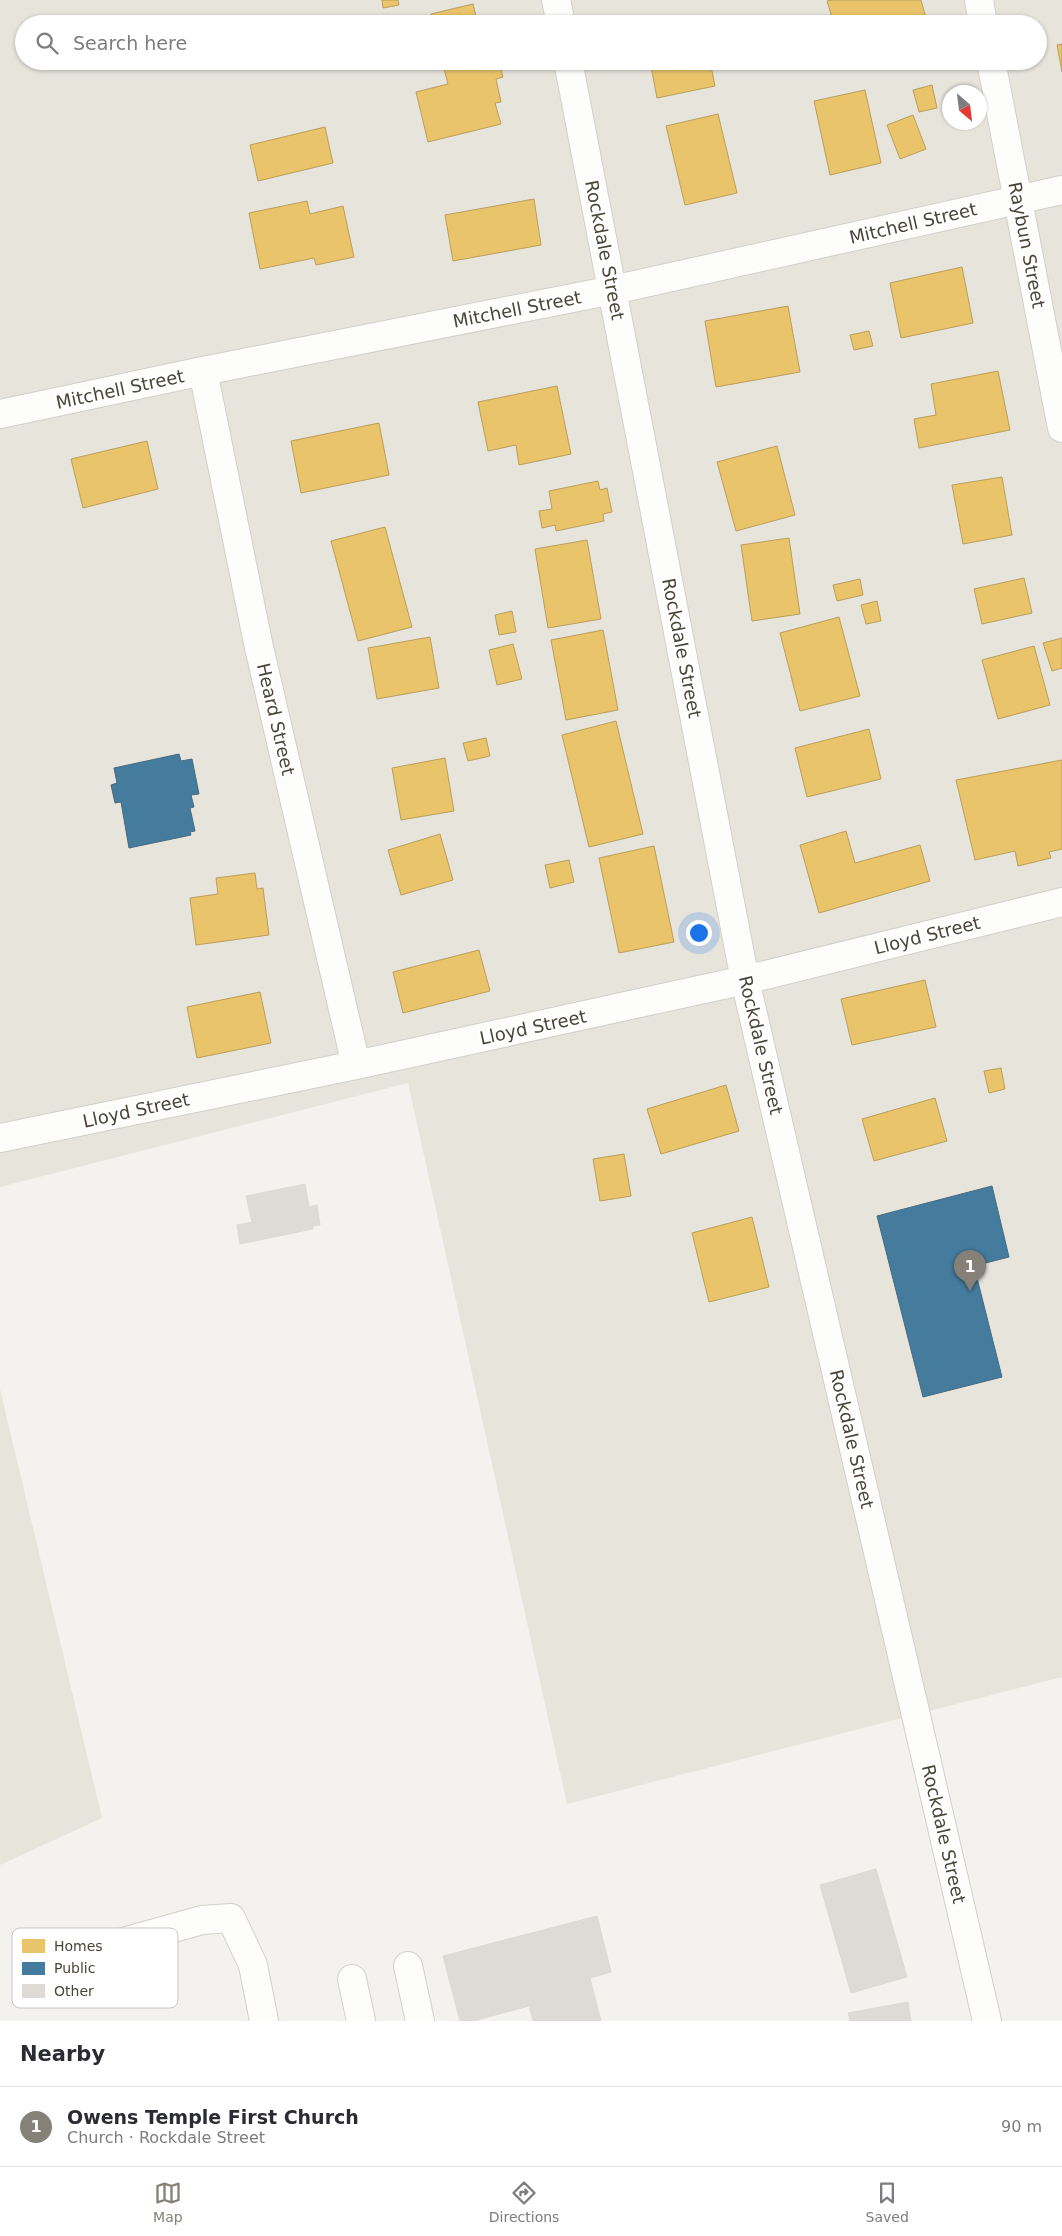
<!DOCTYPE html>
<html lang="en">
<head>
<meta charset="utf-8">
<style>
  :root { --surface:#fff; --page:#f7f7f7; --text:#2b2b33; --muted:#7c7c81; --line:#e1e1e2; --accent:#868178 }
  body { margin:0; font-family:"DejaVu Sans",sans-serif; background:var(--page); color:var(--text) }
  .compass { position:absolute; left:942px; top:85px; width:45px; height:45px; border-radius:50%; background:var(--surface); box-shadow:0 1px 4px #0004; rotate:152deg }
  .you { position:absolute; left:698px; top:932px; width:18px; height:18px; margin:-12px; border:4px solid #fff; border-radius:50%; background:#1a73e8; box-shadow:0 0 0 8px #1a73e833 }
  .badge { display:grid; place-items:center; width:32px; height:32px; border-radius:50%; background:var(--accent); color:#fff; font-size:16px; font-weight:700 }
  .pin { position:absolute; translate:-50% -41px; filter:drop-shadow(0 1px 2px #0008) }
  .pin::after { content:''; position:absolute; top:26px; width:18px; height:15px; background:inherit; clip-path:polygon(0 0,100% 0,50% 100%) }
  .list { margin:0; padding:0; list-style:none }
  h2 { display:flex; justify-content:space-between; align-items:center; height:65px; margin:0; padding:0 20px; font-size:21px }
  h2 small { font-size:16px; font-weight:400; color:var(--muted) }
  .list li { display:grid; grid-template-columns:32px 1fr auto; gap:15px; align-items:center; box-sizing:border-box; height:80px; padding:0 20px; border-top:1px solid var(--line) }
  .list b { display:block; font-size:19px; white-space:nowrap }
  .list p { margin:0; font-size:16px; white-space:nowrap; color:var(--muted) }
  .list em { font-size:16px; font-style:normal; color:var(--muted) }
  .icon { flex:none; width:28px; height:28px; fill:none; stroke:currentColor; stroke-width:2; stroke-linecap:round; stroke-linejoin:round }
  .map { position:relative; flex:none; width:1062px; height:2021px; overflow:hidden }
  .search { position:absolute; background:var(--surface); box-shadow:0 1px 4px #0004; left:15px; right:15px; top:15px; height:55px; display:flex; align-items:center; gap:12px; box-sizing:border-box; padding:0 18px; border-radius:28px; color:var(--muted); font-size:19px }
  .sheet { height:145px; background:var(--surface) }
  nav { display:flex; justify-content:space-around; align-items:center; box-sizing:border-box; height:70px; border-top:1px solid var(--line); background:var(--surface); font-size:14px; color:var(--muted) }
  nav a { display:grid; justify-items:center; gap:2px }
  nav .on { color:var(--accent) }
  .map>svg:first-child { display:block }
  .residential { fill:#e7e4dc; fill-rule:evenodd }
  .homes { fill:#e9c46a; stroke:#ba9e5b }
  .public { fill:#457b9d; stroke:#476a7f }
  .building { fill:#dedbd6; stroke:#dcd9d4 }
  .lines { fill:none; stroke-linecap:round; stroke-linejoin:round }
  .minor-casing { stroke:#d2d0cb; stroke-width:30 }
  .minor { stroke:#fdfdfc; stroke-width:28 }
  .labels { text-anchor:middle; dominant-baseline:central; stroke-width:5; stroke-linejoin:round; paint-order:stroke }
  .street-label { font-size:18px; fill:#4b4439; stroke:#fff }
  .key { fill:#fff; stroke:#c9c7c4; stroke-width:1 }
  .key-label { font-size:14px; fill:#4b4439 }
</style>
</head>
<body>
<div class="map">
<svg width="1062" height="2021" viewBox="0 0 1062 2021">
  <rect width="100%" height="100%" fill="#f4f2ee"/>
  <!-- residential -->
  <path class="residential" d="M0,0h1062v1677l-495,127 -159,-721 -408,104zM24,24h1014v37h-1014zM950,92h30v30h-30z
    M0,1389l102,429 -102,47z"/>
  <!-- homes -->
  <path class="homes" d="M382,0h16l1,5 -16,3z
    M832,0h89l5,18 -20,6h-72l-7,-23z
    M473,4l5,20h-45l-2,-10z
    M1062,44v28l-5,-27z
    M442,61h57l4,16 -7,2 5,23 -6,1 6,21 -73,18 -12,-50 32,-8z
    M650,61h60l5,25 -58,12z
    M932,85l5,23 -18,4 -6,-22z
    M865,90l16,73 -51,12 -16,-74z
    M718,114l19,79 -52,12 -19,-79z
    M913,115l13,34 -26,10 -13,-34z
    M325,127l8,36 -75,18 -8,-36z
    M534,199l7,46 -88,16 -8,-46z
    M307,201l3,13 33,-8 11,51 -38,8 -2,-7 -54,11 -11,-56z
    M962,267l11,56 -72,15 -11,-55z
    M788,306l12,66 -84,15 -11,-66z
    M869,331l4,15 -19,4 -4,-15z
    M998,371l12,59 -91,18 -5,-29 22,-4 -5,-31z
    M557,386l14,68 -52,11 -3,-20 -28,6 -10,-49z
    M379,423l10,52 -88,18 -10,-52z
    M147,441l11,48 -75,19 -12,-49z
    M777,446l18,69 -59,16 -19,-69z
    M1002,477l10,58 -49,9 -11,-59z
    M598,481l2,9 7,-2 5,24 -9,2 1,7 -48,10 -1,-6 -13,3 -3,-17 13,-2 -3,-18z
    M385,527l27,100 -54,14 -27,-100z
    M789,538l11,76 -48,7 -11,-76z
    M587,540l14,79 -53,9 -13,-79z
    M1024,578l8,35 -50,11 -8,-35z
    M860,579l3,16 -26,6 -4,-16z
    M877,601l4,20 -15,3 -5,-19z
    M512,611l4,21 -17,3 -4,-20z
    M839,617l21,79 -60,15 -20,-78z
    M603,630l15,80 -52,10 -15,-80z
    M430,637l9,51 -62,11 -9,-51z
    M1062,638v30l-10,3 -9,-28z
    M513,644l9,35 -25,6 -8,-35z
    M1034,646l16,59 -52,14 -16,-59z
    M616,721l27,113 -54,13 -27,-112z
    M869,729l12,50 -74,18 -12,-49z
    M486,738l4,18 -22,5 -5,-18z
    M445,758l9,53 -53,9 -9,-52z
    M1062,760v89l-13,3 2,6 -33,8 -3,-15 -40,9 -19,-80z
    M846,831l9,32 65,-18 10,36 -111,32 -19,-68z
    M440,834l13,46 -52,15 -13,-45z
    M654,846l20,96 -55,11 -20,-95z
    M569,860l5,22 -24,6 -5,-23z
    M255,873l2,16 6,-1 6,47 -73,10 -6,-47 28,-4 -2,-16z
    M479,950l11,41 -87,22 -10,-41z
    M925,980l11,47 -84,18 -11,-46z
    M260,992l11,51 -74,15 -10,-51z
    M1001,1068l4,21 -16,4 -5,-22z
    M726,1085l13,46 -78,23 -14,-45z
    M935,1098l12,43 -73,20 -12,-42z
    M624,1154l7,42 -31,5 -7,-42z
    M752,1217l17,70 -60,15 -17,-69z"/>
  <!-- public -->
  <path class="public" d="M179,754l2,7 11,-2 7,35 -8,1 3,12 -4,1 5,23 -5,1 1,3 -62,13 -8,-46 -6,1 -4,-18 6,-2 -3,-15z
    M992,1186l17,71 -35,9 28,111 -79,20 -46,-181z"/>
  <!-- building -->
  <path class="building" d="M305,1184l4,23 8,-2 3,20 -7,1v3l-73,15 -3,-19 15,-3 -6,-26z
    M876,1869l31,108 -56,16 -31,-108z
    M597,1916l14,56 -21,6 11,43h-68l-4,-15 -56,15h-13l-17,-65z
    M908,2002l3,19h-61l-2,-8z"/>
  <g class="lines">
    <!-- minor casing -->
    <g class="minor-casing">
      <path id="minor" d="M556,0l5,24
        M979,0l4,24
        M568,61l177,919 242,1041
        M991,61l71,367
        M203,371l55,272 98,422
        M0,414l203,-43 410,-81 449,-100
        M0,1138l356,-73 389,-85 317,-78
        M91,1951l111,-31 29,-2 22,47 11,56
        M408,1966l12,55
        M352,1979l9,42"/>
    </g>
    <!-- minor -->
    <use href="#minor" class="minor"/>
  </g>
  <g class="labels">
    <!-- street labels -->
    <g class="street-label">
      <text transform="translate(913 223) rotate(-13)">Mitchell Street</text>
      <text transform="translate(1027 245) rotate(79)">Raybun Street</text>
      <text transform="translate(605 250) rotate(79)">Rockdale Street</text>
      <text transform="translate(517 309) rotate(-11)">Mitchell Street</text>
      <text transform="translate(120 389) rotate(-12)">Mitchell Street</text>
      <text transform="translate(682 648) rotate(79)">Rockdale Street</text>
      <text transform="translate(276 719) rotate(77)">Heard Street</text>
      <text transform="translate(927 935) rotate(-14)">Lloyd Street</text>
      <text transform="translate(533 1027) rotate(-12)">Lloyd Street</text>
      <text transform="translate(761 1045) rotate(77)">Rockdale Street</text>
      <text transform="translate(136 1110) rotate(-12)">Lloyd Street</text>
      <text transform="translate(852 1439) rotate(77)">Rockdale Street</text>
      <text transform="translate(944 1834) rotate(77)">Rockdale Street</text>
    </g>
  </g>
  <!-- legend -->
  <rect x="12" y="1928" width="166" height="80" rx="8" class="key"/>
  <rect x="22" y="1939" width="23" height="14" fill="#e9c46a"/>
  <rect x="22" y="1962" width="23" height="13" fill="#457b9d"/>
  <rect x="22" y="1984" width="23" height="14" fill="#dedbd6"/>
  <g class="key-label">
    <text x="54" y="1951">Homes</text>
    <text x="54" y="1973">Public</text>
    <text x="54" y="1996">Other</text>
  </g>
</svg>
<svg class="compass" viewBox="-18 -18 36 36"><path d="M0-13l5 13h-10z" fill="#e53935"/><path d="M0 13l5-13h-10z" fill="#7c7c81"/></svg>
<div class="you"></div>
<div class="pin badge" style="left:970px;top:1291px">1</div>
<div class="search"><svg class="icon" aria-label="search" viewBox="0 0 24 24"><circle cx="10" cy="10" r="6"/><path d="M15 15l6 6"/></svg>Search here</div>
</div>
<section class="sheet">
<h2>Nearby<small></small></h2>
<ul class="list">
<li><span class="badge">1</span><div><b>Owens Temple First Church</b><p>Church · Rockdale Street</p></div><em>90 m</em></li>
</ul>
</section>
<nav>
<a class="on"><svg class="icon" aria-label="map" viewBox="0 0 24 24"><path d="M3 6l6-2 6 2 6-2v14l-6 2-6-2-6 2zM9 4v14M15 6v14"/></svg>Map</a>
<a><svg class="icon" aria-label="directions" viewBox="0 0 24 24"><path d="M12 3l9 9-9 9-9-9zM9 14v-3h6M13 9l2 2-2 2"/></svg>Directions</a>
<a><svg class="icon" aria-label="saved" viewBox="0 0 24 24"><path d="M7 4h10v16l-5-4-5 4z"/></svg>Saved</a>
</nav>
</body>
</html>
